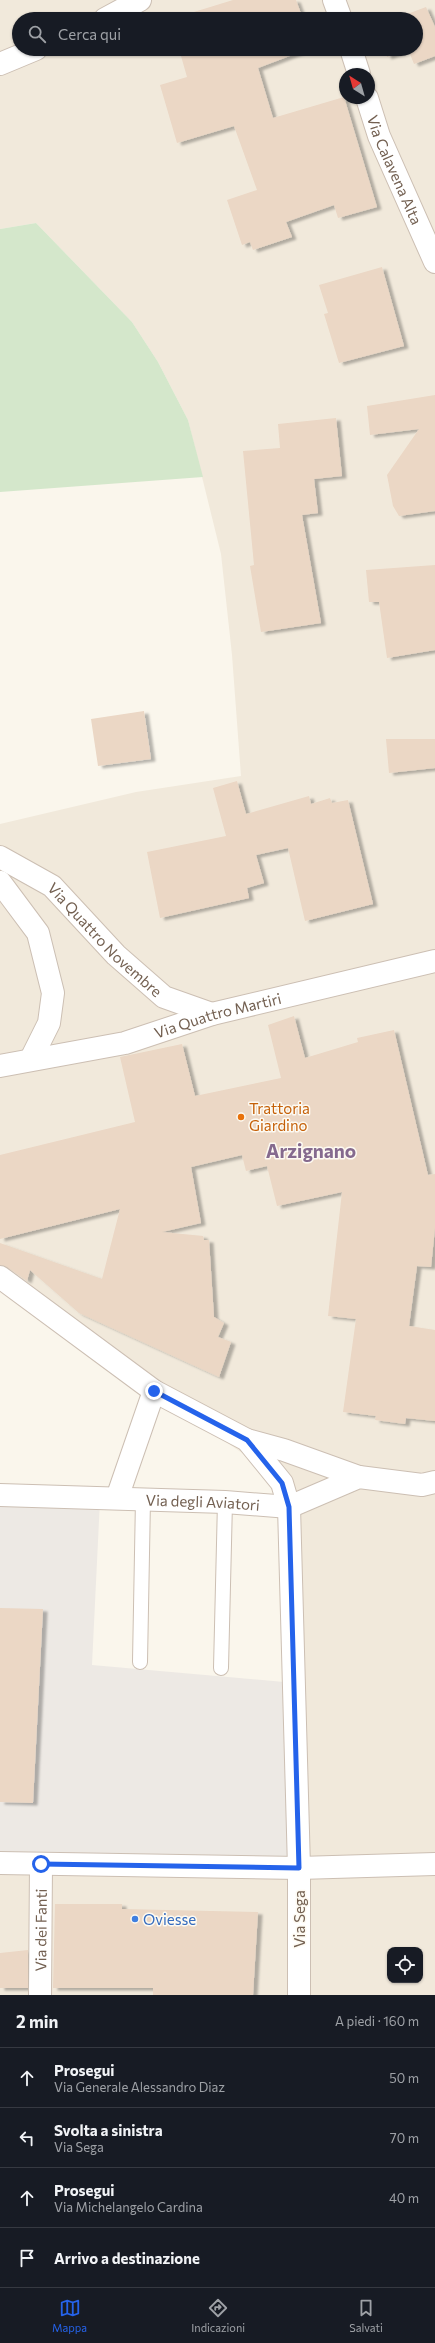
<!DOCTYPE html>
<html lang="it">
<head>
<meta charset="utf-8">
<style>
  :root { --surface:#171b24; --page:#242831; --text:#f1f3f6; --muted:#9ea1a6; --line:#363941; --accent:#2563eb }
  body { margin:0; font-family:Commissioner,sans-serif; background:var(--page); color:var(--text) }
  .controls { position:absolute; right:12px; bottom:12px; display:grid; overflow:hidden; border-radius:8px; box-shadow:0 1px 3px #0004 }
  .controls button { width:36px; height:36px; display:grid; place-items:center; padding:0; border:0; border-bottom:1px solid var(--line); background:var(--surface); color:var(--text); font:20px sans-serif }
  .compass { position:absolute; left:339px; top:68px; width:36px; height:36px; border-radius:50%; background:var(--surface); box-shadow:0 1px 3px #0004; rotate:323deg }
  .stop { position:absolute; width:12px; height:12px; margin:-9px; border:3px solid #2563eb; border-radius:50%; background:#fff }
  .stop.end { background:#2563eb; border-color:#fff; box-shadow:0 1px 4px #0008 }
  .list { margin:0; padding:0; list-style:none }
  h2 { display:flex; justify-content:space-between; align-items:center; height:52px; margin:0; padding:0 16px; font-size:17px }
  h2 small { font-size:13px; font-weight:400; color:var(--muted) }
  .list li { display:grid; grid-template-columns:26px 1fr auto; gap:12px; align-items:center; box-sizing:border-box; height:60px; padding:0 16px; border-top:1px solid var(--line) }
  .list b { display:block; font-size:15px; white-space:nowrap }
  .list p { margin:0; font-size:13px; white-space:nowrap; color:var(--muted) }
  .list em { font-size:13px; font-style:normal; color:var(--muted) }
  .icon { flex:none; width:22px; height:22px; fill:none; stroke:currentColor; stroke-width:2; stroke-linecap:round; stroke-linejoin:round }
  .map { position:relative; flex:none; width:435px; height:1995px; overflow:hidden }
  .search { position:absolute; background:var(--surface); box-shadow:0 1px 3px #0004; left:12px; right:12px; top:12px; height:44px; display:flex; align-items:center; gap:10px; box-sizing:border-box; padding:0 14px; border-radius:22px; color:var(--muted); font-size:15px }
  .sheet { height:292px; background:var(--surface) }
  nav { display:flex; justify-content:space-around; align-items:center; box-sizing:border-box; height:56px; border-top:1px solid var(--line); background:var(--surface); font-size:11px; color:var(--muted) }
  nav a { display:grid; justify-items:center; gap:2px }
  nav .on { color:var(--accent) }
  .map>svg:first-child { display:block }
  .residential { fill:#f1e9db; fill-rule:evenodd }
  .industrial { fill:#ede9e4 }
  .green { fill:#d4e7cb }
  .building { fill:#ebd7c5; filter:url(#shadow) }
  .lines { fill:none; stroke-linecap:round; stroke-linejoin:round }
  .service-casing { stroke:#ccbfb3; stroke-width:16 }
  .minor-casing { stroke:#ccbfb3; stroke-width:24 }
  .tertiary-casing { stroke:#ccbfb3; stroke-width:24 }
  .service { stroke:#fff; stroke-width:14 }
  .minor { stroke:#fff; stroke-width:22 }
  .tertiary { stroke:#fff; stroke-width:22 }
  .route { stroke:#2563eb; stroke-width:5 }
  .food-dot { fill:#e8710a; stroke:#fdfaf2; stroke-width:1.5 }
  .shop-dot { fill:#3f7fe0; stroke:#fdfaf2; stroke-width:1.5 }
  .labels { text-anchor:middle; dominant-baseline:central; stroke-width:3; stroke-linejoin:round; paint-order:stroke }
  .street-label { font-size:15px; fill:#736051; stroke:#fdfaf2 }
  .food-label { font-size:15px; fill:#c56008; stroke:#fdfaf2; text-anchor:start }
  .shop-label { font-size:15px; fill:#366cbe; stroke:#fdfaf2; text-anchor:start }
  .district-label { font-size:19px; font-weight:bold; fill:#856a8e; stroke:#fdfaf2 }
</style>
</head>
<body>
<div class="map">
<svg width="435" height="1995" viewBox="0 0 435 1995">
  <defs>
    <filter id="shadow"><feDropShadow dx="4.5" dy="2.5" stdDeviation="1" flood-color="#0004"/></filter>
  </defs>
  <rect width="100%" height="100%" fill="#faf6ec"/>
  <!-- residential -->
  <path class="residential" d="M0,0h435v1995h-435v-136l294,4 -7,-365 -27,-33 -191,-129 -69,-51v-461l136,-32 105,-16 -9,-121 -11,-101 -33,-134 -30,-58 -26,-40 -96,-99 -36,6zM19,19h397v30h-397zM345,74h24v24h-24zM390,1950h30v30h-30z"/>
  <!-- industrial -->
  <path class="industrial" d="M0,1496l100,4 -8,165 203,18 -1,180 -294,-4z"/>
  <!-- green -->
  <path class="green" d="M36,223l96,99 26,40 30,58 15,57 -203,15v-263z"/>
  <!-- building -->
  <path class="building" d="M233,0h63l7,19h-132z
    M426,7l9,20v29l-21,8 -6,-15 -21,8 -2,-8h31v-30h-22z
    M179,49h129l-50,19 15,50 71,-21 33,110 -39,11 -4,-13 -48,17 6,15 -39,13 -3,-8 -8,3 -15,-45 30,-10 -23,-64 -57,17 -17,-58 27,-8z
    M382,267l22,79 -65,17 -15,-49 4,-1 -9,-28z
    M435,395v116l-36,5 -6,-10 -6,-31 32,-46 -49,6 -3,-29z
    M336,418l6,58 -28,3 4,34 -16,2 19,108 -60,9 -11,-66 4,-1 -11,-114 37,-3 -2,-24z
    M435,565v85l-48,8 -8,-56h-10l-3,-32z
    M144,711l7,48 -53,7 -7,-47z
    M386,739h49v29l-46,5z
    M237,781l9,33 63,-18 2,8 19,-6 2,5 16,-3 25,104 -68,17 -17,-73 -32,7 8,28 -17,5 2,10 -89,20 -13,-66 79,-16 -13,-48z
    M294,1016l11,42 53,-16 -1,-4 37,-8 34,145 7,-1v54l-4,39 -14,-1 -8,60 26,4v91l-29,-3 -1,6 -30,-4 1,-4 -33,-4 13,-93 -28,-3 14,-124 -65,14 -10,-40 -21,5 -4,-16 -51,12 10,56 -39,9 41,4 1,4h5l5,77 10,6 -6,14 13,5 -12,35 -140,-64 -49,-43 -3,11 -20,-14 -7,-2v-22l102,36 18,-70 -120,30v-84l135,-33 -15,-65 62,-13 13,52 86,-18 -13,-53z
    M0,1608l43,1 -10,194 -33,-1z
    M55,1904h67v5l136,3 -5,83h-100v-7h-100z
    M28,1950v38h-28v-35z"/>
  <g class="lines">
    <!-- service casing -->
    <g class="service-casing">
      <path id="service" d="M140,1662l3,-163
        M221,1668l4,-166"/>
    </g>
    <!-- minor casing -->
    <g class="minor-casing">
      <g id="minor">
        <path d="M334,0l7,19"/>
        <path d="M105,19l35,-19"/>
        <path d="M351,49l8,25"/>
        <path d="M0,64l36,-15"/>
        <path id="s1" d="M367,98l12,38 56,126"/>
        <path d="M0,1277l154,114 93,49 35,43 7,24 10,361v127"/>
        <path d="M247,1440l37,10 75,27"/>
        <path id="s2" d="M0,1495l225,7 64,5 70,-30 63,8 13,-3"/>
        <path d="M117,1498l37,-107"/>
        <path d="M0,1863l299,5 136,-4"/>
        <path id="s3" d="M40,1995l1,-131"/>
      </g>
    </g>
    <!-- tertiary casing -->
    <g class="tertiary-casing">
      <g id="tertiary">
        <path id="s4" d="M0,857l52,29 64,69 48,42 48,17"/>
        <path d="M0,882l38,51 15,60 -4,30 -18,36"/>
        <path id="s5" d="M0,1066l125,-23 87,-29 223,-53"/>
      </g>
    </g>
    <!-- service -->
    <use href="#service" class="service"/>
    <!-- minor -->
    <use href="#minor" class="minor"/>
    <!-- tertiary -->
    <use href="#tertiary" class="tertiary"/>
  </g>
  <g class="lines">
    <!-- route -->
    <path class="route" d="M41,1864l258,4 -10,-361 -7,-24 -35,-43 -93,-49"/>
  </g>
  <!-- markers -->
  <circle class="food-dot" cx="241" cy="1117" r="4"/>
  <circle class="shop-dot" cx="135" cy="1919" r="4"/>
  <g class="labels">
    <!-- street labels -->
    <g class="street-label">
      <text stroke="none"><textPath href="#s1" startOffset="77">Via Calavena Alta</textPath></text>
      <text stroke="none"><textPath href="#s4" startOffset="135">Via Quattro Novembre</textPath></text>
      <text stroke="none"><textPath href="#s5" startOffset="224">Via Quattro Martiri</textPath></text>
      <text stroke="none"><textPath href="#s2" startOffset="203">Via degli Aviatori</textPath></text>
      <text transform="translate(299 1919) rotate(-90)">Via Sega</text>
      <text stroke="none"><textPath href="#s3" startOffset="65">Via dei Fanti</textPath></text>
    </g>
    <!-- food labels -->
    <g class="food-label">
      <text x="249" y="1108">Trattoria<tspan x="249" dy="17">Giardino</tspan></text>
    </g>
    <!-- shop labels -->
    <g class="shop-label">
      <text x="143" y="1919">Oviesse</text>
    </g>
    <!-- district labels -->
    <g class="district-label">
      <text x="311" y="1150">Arzignano</text>
    </g>
  </g>
</svg>
<div class="controls">
<button><svg class="icon" aria-label="locate" viewBox="0 0 24 24"><circle cx="12" cy="12" r="6"/><path d="M12 2v4M12 18v4M2 12h4M18 12h4"/></svg></button>
</div>
<svg class="compass" viewBox="-18 -18 36 36"><path d="M0-13l5 13h-10z" fill="#e53935"/><path d="M0 13l5-13h-10z" fill="#9ea1a6"/></svg>
<div class="stop" style="left:41px;top:1864px"></div>
<div class="stop end" style="left:154px;top:1391px"></div>
<div class="search"><svg class="icon" aria-label="search" viewBox="0 0 24 24"><circle cx="10" cy="10" r="6"/><path d="M15 15l6 6"/></svg>Cerca qui</div>
</div>
<section class="sheet">
<h2>2 min<small>A piedi · 160 m</small></h2>
<ul class="list">
<li><svg class="icon" aria-label="ahead" viewBox="0 0 24 24"><path d="M12 20V5M6 11l6-6 6 6"/></svg><div><b>Prosegui</b><p>Via Generale Alessandro Diaz</p></div><em>50 m</em></li>
<li><svg class="icon" aria-label="left" viewBox="0 0 24 24"><path d="M17 20v-9H6M10 6l-5 5 5 5"/></svg><div><b>Svolta a sinistra</b><p>Via Sega</p></div><em>70 m</em></li>
<li><svg class="icon" aria-label="ahead" viewBox="0 0 24 24"><path d="M12 20V5M6 11l6-6 6 6"/></svg><div><b>Prosegui</b><p>Via Michelangelo Cardina</p></div><em>40 m</em></li>
<li><svg class="icon" aria-label="arrive" viewBox="0 0 24 24"><path d="M6 21V4h12l-3 4 3 4H6"/></svg><div><b>Arrivo a destinazione</b></div></li>
</ul>
</section>
<nav>
<a class="on"><svg class="icon" aria-label="map" viewBox="0 0 24 24"><path d="M3 6l6-2 6 2 6-2v14l-6 2-6-2-6 2zM9 4v14M15 6v14"/></svg>Mappa</a>
<a><svg class="icon" aria-label="directions" viewBox="0 0 24 24"><path d="M12 3l9 9-9 9-9-9zM9 14v-3h6M13 9l2 2-2 2"/></svg>Indicazioni</a>
<a><svg class="icon" aria-label="saved" viewBox="0 0 24 24"><path d="M7 4h10v16l-5-4-5 4z"/></svg>Salvati</a>
</nav>
</body>
</html>
